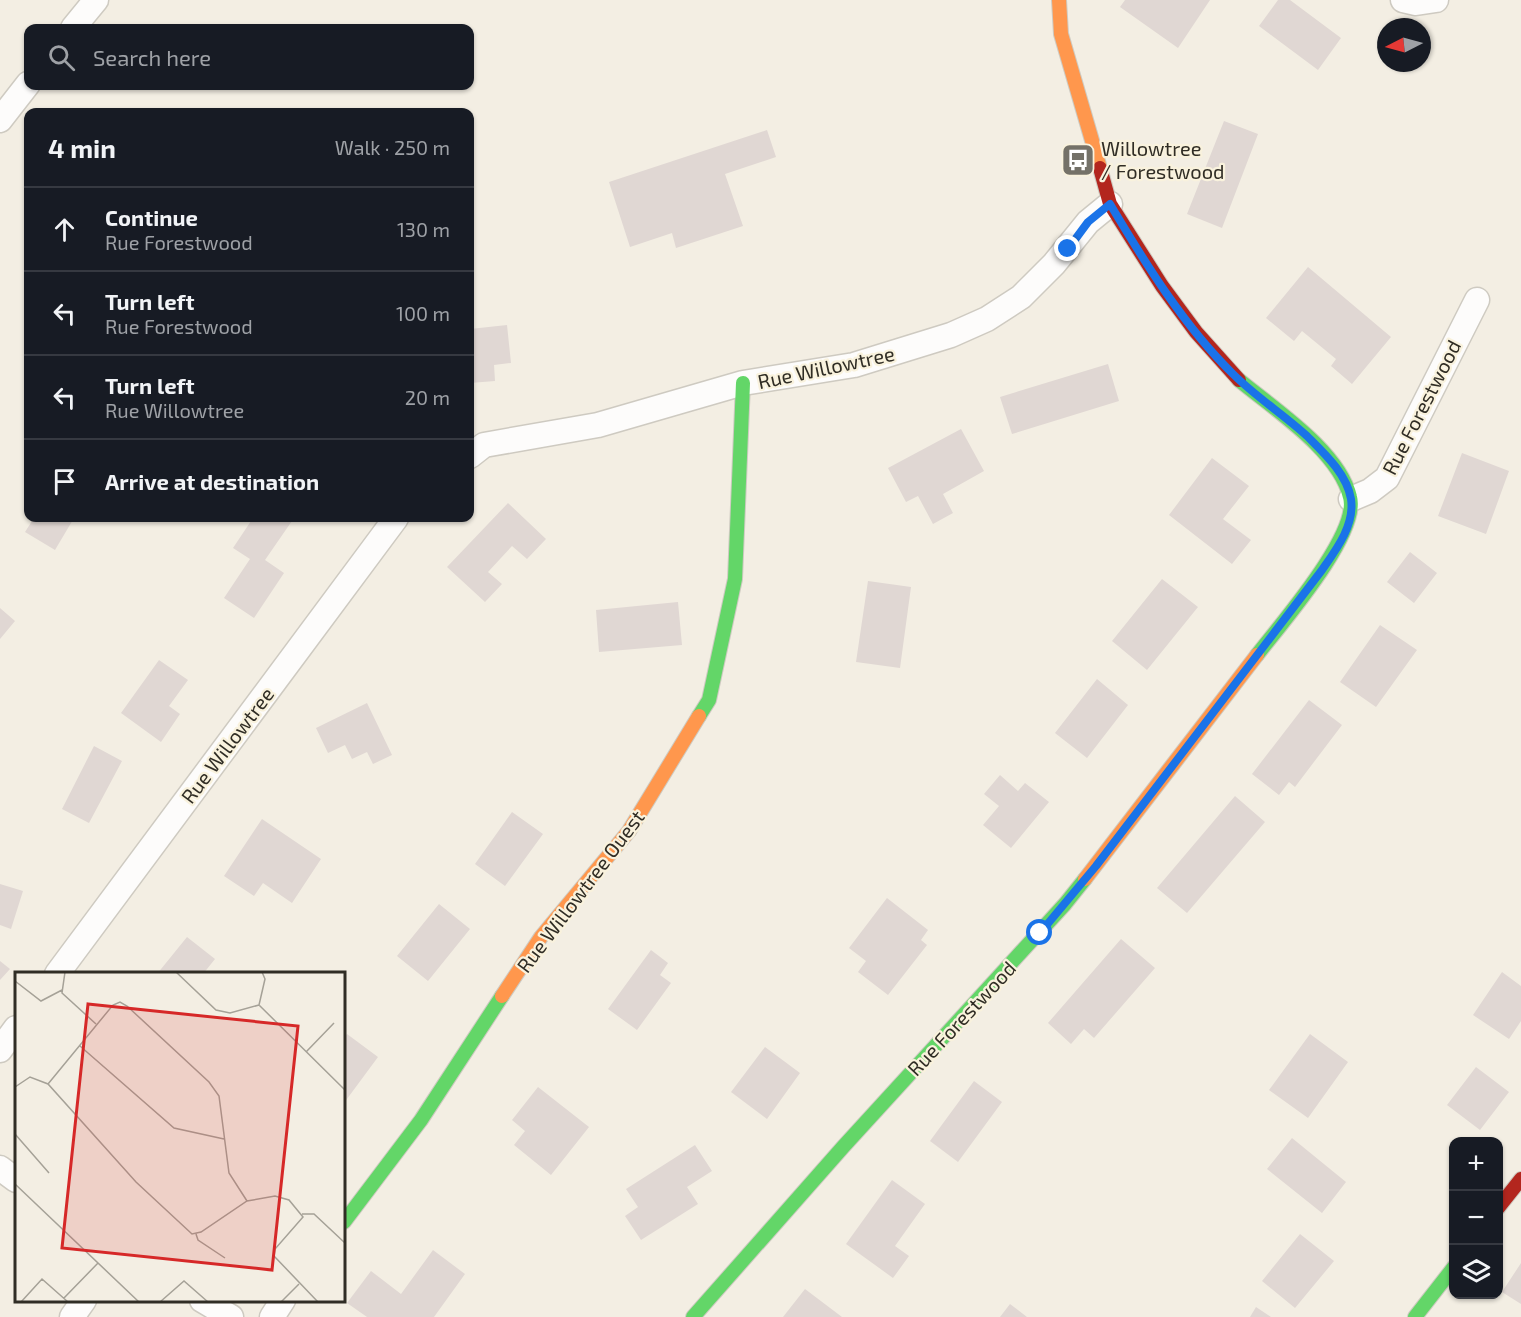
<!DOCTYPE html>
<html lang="en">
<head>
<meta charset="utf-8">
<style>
  :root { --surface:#171b24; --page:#20242c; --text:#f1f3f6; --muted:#9ea1a6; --line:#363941 }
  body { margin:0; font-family:"Exo 2",sans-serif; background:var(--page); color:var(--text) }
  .controls { position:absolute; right:18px; bottom:18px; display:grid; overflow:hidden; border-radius:12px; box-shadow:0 2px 4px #0004 }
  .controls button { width:54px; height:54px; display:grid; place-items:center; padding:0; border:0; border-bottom:2px solid var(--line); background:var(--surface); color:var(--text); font:30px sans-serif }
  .compass { position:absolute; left:1377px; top:18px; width:54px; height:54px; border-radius:50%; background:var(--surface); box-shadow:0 2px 4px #0004; rotate:264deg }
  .stop { position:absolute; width:18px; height:18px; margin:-14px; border:4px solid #1a73e8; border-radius:50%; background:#fff }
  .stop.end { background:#1a73e8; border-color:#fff; box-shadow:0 2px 6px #0008 }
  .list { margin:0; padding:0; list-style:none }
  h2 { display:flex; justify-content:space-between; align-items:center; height:78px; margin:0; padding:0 24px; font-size:26px }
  h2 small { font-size:20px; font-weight:400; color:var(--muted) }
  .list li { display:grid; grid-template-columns:39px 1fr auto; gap:18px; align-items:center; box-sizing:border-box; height:84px; padding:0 24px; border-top:2px solid var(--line) }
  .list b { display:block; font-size:22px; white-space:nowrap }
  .list p { margin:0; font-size:20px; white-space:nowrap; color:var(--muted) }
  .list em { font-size:20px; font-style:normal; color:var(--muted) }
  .icon { flex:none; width:33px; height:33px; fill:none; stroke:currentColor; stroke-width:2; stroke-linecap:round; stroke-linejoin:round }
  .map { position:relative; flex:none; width:1521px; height:1317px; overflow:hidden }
  .search { position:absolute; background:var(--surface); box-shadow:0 2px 4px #0004; left:24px; top:24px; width:450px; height:66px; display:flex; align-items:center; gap:15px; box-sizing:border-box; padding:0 21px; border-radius:12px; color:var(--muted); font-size:22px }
  .panel { position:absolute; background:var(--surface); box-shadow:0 2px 4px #0004; left:24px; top:108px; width:450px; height:414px; border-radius:12px }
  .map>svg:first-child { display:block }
  .building { fill:#e0d7d3 }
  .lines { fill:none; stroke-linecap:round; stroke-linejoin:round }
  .street-casing { stroke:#cecac1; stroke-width:27 }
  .fast-casing { stroke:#cecac1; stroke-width:16 }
  .slow-casing { stroke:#cecac1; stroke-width:16 }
  .jam-casing { stroke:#cecac1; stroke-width:16 }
  .street { stroke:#fdfcfb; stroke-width:24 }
  .fast { stroke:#63d668; stroke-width:14 }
  .slow { stroke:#ff974d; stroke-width:14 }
  .jam { stroke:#b3261e; stroke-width:14 }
  .route { stroke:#1a73e8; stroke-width:8 }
  .labels { text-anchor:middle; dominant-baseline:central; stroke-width:4.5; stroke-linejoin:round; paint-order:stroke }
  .poi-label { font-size:20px; fill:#302d25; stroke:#f9f2dd; text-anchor:start }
  .street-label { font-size:20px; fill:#302d25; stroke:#f9f2dd }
  .inset-road { fill:none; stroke:#a5a197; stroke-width:1.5 }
  .view { fill:#d62828; fill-opacity:0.15; stroke:#d62828; stroke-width:3 }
  .inset-edge { fill:none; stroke:#302d25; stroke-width:3 }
</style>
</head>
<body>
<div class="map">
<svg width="1521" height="1317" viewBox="0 0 1521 1317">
  <rect width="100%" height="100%" fill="#f3eee3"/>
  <!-- building -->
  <path class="building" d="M1125,0h85l-32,48 -58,-41z
    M1278,0h12l51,38 -23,32 -59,-44z
    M1224,121l34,13 -36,94 -35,-14z
    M767,130l9,27 -51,17 18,52 -67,22 -4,-15 -42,14 -21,-65z
    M1308,267l83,70 -39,47 -21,-18 5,-7 -34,-28 -8,10 -28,-23z
    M507,325l4,38 -17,2 1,16 -25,2v-54z
    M1108,364l11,37 -107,33 -12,-37z
    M961,429l23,42 -41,23 10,19 -20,11 -15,-28 -12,6 -18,-34z
    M1462,453l47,18 -23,63 -48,-18z
    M1212,458l37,28 -26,33 28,21 -19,24 -63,-49z
    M508,503l38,36 -19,20 -15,-13 -24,26 14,12 -17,18 -38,-35z
    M34,518h40l-19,32 -30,-18z
    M253,518h41l-29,42 19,13 -30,45 -30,-20 26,-39 -17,-11z
    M1410,552l27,21 -23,30 -27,-21z
    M1162,579l36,28 -51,63 -35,-29z
    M868,581l43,6 -11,81 -44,-6z
    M678,602l4,43 -83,7 -3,-42z
    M0,608l15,13 -15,18z
    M1380,625l37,25 -41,57 -36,-25z
    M159,660l29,20 -19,26 11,8 -19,28 -40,-29z
    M1097,679l31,26 -41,53 -32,-25z
    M1309,700l33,25 -47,62 -6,-5 -10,13 -27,-21z
    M367,703l25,52 -19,9 -6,-12 -15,7 -7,-14 -17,8 -12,-25z
    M94,746l28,15 -33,62 -27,-14z
    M1000,775l18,16 7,-8 24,19 -38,46 -28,-23 16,-19 -15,-12z
    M1235,796l30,26 -78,91 -30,-25z
    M512,812l31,22 -38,52 -30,-22z
    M262,819l59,40 -29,44 -29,-20 -9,13 -30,-20z
    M0,884l23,7 -12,38 -11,-4z
    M887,898l41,32 -7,10 6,5 -39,50 -30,-23 8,-11 -17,-13z
    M439,904l31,25 -42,52 -31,-25z
    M187,937l28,22 -12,15h-46z
    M1121,939l34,29 -61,70 -10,-9 -13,15 -23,-21z
    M651,950l17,13 -8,12 11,8 -34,47 -29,-21z
    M0,961l10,8 -10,11z
    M1502,972l19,14v35l-12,18 -36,-24z
    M347,1034l31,23 -34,46v-65z
    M1310,1034l38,28 -40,56 -39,-28z
    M765,1047l35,26 -33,46 -36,-27z
    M1476,1067l33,25 -29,38 -33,-25z
    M974,1081l28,21 -44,60 -28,-21z
    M538,1087l51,40 -38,48 -37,-30 11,-14 -13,-11z
    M1292,1138l54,44 -24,31 -55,-44z
    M695,1145l17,26 -25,16 11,17 -57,36 -16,-24 13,-9 -12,-18z
    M892,1180l33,24 -30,42 14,10 -16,22 -47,-34z
    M1300,1234l34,27 -39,47 -33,-27z
    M433,1250l32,24 -31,43h-67l-20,-14 24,-32 30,23z
    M1521,1263v41l-19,-12z
    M805,1289l37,28h-59z
    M1010,1304l17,13h-27z
    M1256,1307l15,10h-21z"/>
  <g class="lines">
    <!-- street casing -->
    <g class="street-casing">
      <path id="street" d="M1403,0l13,3 20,-3
        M73,28l23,-28
        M0,120l28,-36
        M470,456l14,-11 114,-20 145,-42 111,-18 97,-30 36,-16 34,-22 33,-33 34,-42 22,-18
        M1351,499l19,-8 17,-13 90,-178
        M57,974l339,-456
        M0,1050l16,-22
        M0,1168l16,12
        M202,1300l29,17
        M72,1317l12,-17
        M272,1317l11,-17"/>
    </g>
    <!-- fast casing -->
    <g class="fast-casing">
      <path id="fast" d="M1239,380c35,29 100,71 111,117 10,37 -70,128 -93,158
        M699,716l10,-16 26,-121 8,-196
        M344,1222l77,-102 81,-124
        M693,1317l150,-170 222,-243 20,-25
        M1415,1317l39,-50"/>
    </g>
    <!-- slow casing -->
    <g class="slow-casing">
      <path id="slow" d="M1059,0l2,34 39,134
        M1085,879l172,-224
        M502,996l39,-59 88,-106 70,-115"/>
    </g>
    <!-- jam casing -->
    <g class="jam-casing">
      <path id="jam" d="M1100,168l10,36 52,82 34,46 43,48
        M1498,1208l23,-29"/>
    </g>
    <!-- street -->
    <use href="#street" class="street"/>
    <!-- fast -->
    <use href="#fast" class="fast"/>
    <!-- slow -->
    <use href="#slow" class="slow"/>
    <!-- jam -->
    <use href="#jam" class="jam"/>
  </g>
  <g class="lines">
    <!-- route -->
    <path class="route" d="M1040,933l56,-67 226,-296c14,-20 33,-45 29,-71 -4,-25 -27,-46 -44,-63 -24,-22 -51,-39 -74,-62 -49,-48 -88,-111 -123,-170l-22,18 -20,27"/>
  </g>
  <!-- icons -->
  <defs>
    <g id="bus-square" transform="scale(1.725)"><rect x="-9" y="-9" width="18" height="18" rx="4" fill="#747168" stroke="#f9f2dd"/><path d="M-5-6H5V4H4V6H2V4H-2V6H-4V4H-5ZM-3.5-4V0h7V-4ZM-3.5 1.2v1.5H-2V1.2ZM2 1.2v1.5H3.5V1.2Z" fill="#fff"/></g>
  </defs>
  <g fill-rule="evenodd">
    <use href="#bus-square" x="1078" y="160"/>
  </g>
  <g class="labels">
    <!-- poi labels -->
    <g class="poi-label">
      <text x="1101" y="148">Willowtree<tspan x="1101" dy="23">/ Forestwood</tspan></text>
    </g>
    <!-- street labels -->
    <g class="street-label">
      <text transform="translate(826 367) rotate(-12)">Rue Willowtree</text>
      <text transform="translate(1421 407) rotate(-63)">Rue Forestwood</text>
      <text transform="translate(227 745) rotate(-53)">Rue Willowtree</text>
      <text transform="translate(580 891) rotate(-53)">Rue Willowtree Ouest</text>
      <text transform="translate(961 1018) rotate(-47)">Rue Forestwood</text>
    </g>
  </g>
  <!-- overview -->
  <g transform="translate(15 972)">
    <rect width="330" height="330" fill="#f3eee3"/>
    <path class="inset-road" d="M50,0l-3,21 34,31M161,0l40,38 14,3 29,-8M0,9l26,20 21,-11M244,33l86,85M244,33l6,-26 -3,-7M65,74l94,82 50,11M291,80l28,-29M33,112l65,-79 7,-3 7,4 82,76 10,14 10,77 18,28M0,115l15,-10 18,7 88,98 56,52 9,-2 46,-31 28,-5 14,4 14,17 -28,32 -1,7 44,46M0,162l34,39M0,212l124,118M287,242h12l31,29M181,262l2,6 27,18M49,326l34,-35M6,330l21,-23 26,23M145,330l24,-21 24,21M266,330l18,-18"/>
    <path class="view" d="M73,32l210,22 -26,244 -210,-22z"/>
    <rect width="330" height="330" class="inset-edge"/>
  </g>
</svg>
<div class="controls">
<button>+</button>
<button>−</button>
<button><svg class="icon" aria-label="layers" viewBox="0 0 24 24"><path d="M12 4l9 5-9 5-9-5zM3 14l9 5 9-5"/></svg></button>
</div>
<svg class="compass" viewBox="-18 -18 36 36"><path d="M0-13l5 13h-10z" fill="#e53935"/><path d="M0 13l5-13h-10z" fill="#9ea1a6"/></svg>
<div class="stop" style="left:1040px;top:933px"></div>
<div class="stop end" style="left:1068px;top:249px"></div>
<div class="search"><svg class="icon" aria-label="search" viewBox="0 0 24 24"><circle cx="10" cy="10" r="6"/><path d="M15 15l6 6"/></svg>Search here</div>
<section class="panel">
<h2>4 min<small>Walk · 250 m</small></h2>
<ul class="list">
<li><svg class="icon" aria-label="ahead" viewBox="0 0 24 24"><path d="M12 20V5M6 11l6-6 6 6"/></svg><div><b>Continue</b><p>Rue Forestwood</p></div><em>130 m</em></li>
<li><svg class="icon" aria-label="left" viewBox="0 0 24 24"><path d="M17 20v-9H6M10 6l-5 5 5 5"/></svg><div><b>Turn left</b><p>Rue Forestwood</p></div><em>100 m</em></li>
<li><svg class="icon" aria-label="left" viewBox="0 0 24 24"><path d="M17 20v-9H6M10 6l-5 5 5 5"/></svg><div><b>Turn left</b><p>Rue Willowtree</p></div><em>20 m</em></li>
<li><svg class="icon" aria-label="arrive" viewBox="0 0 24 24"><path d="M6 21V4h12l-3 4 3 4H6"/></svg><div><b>Arrive at destination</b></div></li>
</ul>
</section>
</div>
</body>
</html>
